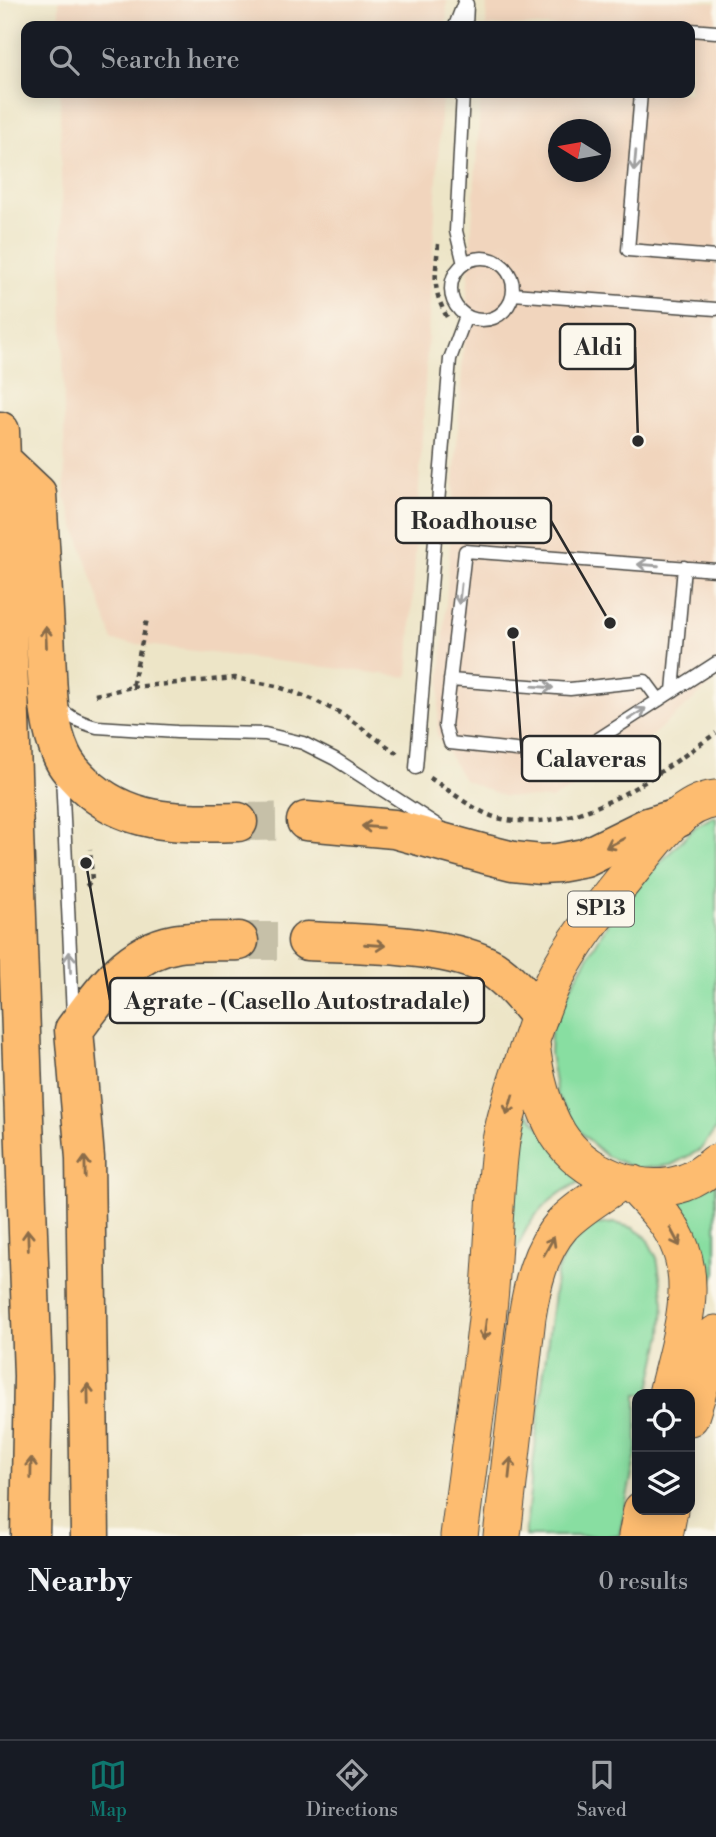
<!DOCTYPE html>
<html lang="en">
<head>
<meta charset="utf-8">
<style>
  :root { --surface:#171b24; --page:#20242c; --text:#f1f3f6; --muted:#9ea1a6; --line:#363941; --accent:#0f766e }
  body { margin:0; font-family:"Libre Bodoni",serif; background:var(--page); color:var(--text) }
  .controls { position:absolute; right:21px; bottom:21px; display:grid; overflow:hidden; border-radius:14px; box-shadow:0 4px 18px #0003 }
  .controls button { width:63px; height:63px; display:grid; place-items:center; padding:0; border:0; border-bottom:2px solid var(--line); background:var(--surface); color:var(--text); font:35px sans-serif }
  .compass { position:absolute; left:548px; top:119px; width:63px; height:63px; border-radius:50%; background:var(--surface); box-shadow:0 4px 18px #0003; rotate:281deg }
  .list { margin:0; padding:0; list-style:none }
  h2 { display:flex; justify-content:space-between; align-items:center; height:91px; margin:0; padding:0 28px; font-size:30px }
  h2 small { font-size:23px; font-weight:400; color:var(--muted) }
  .icon { flex:none; width:38px; height:38px; fill:none; stroke:currentColor; stroke-width:2; stroke-linecap:round; stroke-linejoin:round }
  .map { position:relative; flex:none; width:716px; height:1536px; overflow:hidden }
  .search { position:absolute; background:var(--surface); box-shadow:0 4px 18px #0003; left:21px; right:21px; top:21px; height:77px; display:flex; align-items:center; gap:18px; box-sizing:border-box; padding:0 24px; border-radius:14px; color:var(--muted); font-size:26px }
  .sheet { height:203px; background:var(--surface) }
  nav { display:flex; justify-content:space-around; align-items:center; box-sizing:border-box; height:98px; border-top:2px solid var(--line); background:var(--surface); font-size:19px; color:var(--muted) }
  nav a { display:grid; justify-items:center; gap:4px }
  nav .on { color:var(--accent) }
  .map>svg:first-child { display:block }
  .built { fill:#f1d5bd; fill-rule:evenodd }
  .green { fill:#88dea1; stroke:#5a8466; stroke-width:2 }
  .lines { fill:none; stroke-linecap:round; stroke-linejoin:round }
  .highway-tunnel { stroke:#c6c0a8; stroke-width:38; stroke-dasharray:38 19; stroke-linecap:butt }
  .lane-casing { stroke:#484742; stroke-width:15 }
  .primary-casing { stroke:#484742; stroke-width:39 }
  .highway-casing { stroke:#484742; stroke-width:41 }
  .path { stroke:#484742; stroke-width:4.5; stroke-dasharray:5 5; stroke-linecap:butt }
  .lane { stroke:#fff; stroke-width:12 }
  .primary { stroke:#fdbc70; stroke-width:37 }
  .highway { stroke:#fdbc70; stroke-width:38 }
  .oneway { stroke:#a0a0a0 }
  .oneway2 { stroke:#8a6c4a }
  .labels { text-anchor:middle; dominant-baseline:central; stroke-width:5; stroke-linejoin:round; paint-order:stroke }
  .shield { fill:#fbf7ec; stroke:#696865; stroke-width:2 }
  .shield-label { font-size:21px; font-weight:bold; fill:#2b2b2b }
  .leader { fill:none; stroke:#2b2b2b; stroke-width:2.5 }
  .callout-dot { fill:#2b2b2b; stroke:#fbf7ec; stroke-width:2.5 }
  .callout { fill:#fbf7ec; stroke:#2b2b2b; stroke-width:2.5 }
  .callout-label { font-size:24px; text-anchor:middle; font-weight:bold; fill:#2b2b2b }
</style>
</head>
<body>
<div class="map">
<svg width="716" height="1536" viewBox="0 0 716 1536">
  <rect width="100%" height="100%" fill="#fbf7ec"/>
  <filter id="ink" filterUnits="userSpaceOnUse"><feTurbulence type="fractalNoise" baseFrequency=".0143" numOctaves="2"/><feDisplacementMap in="SourceGraphic" scale="14" xChannelSelector="R" yChannelSelector="G"/><feConvolveMatrix kernelMatrix="1 2 1 2 8 2 1 2 1" color-interpolation-filters="sRGB"/></filter>
  <filter id="wash" filterUnits="userSpaceOnUse"><feTurbulence type="fractalNoise" baseFrequency=".00686" numOctaves="4" result="noise"/><feDisplacementMap in="SourceGraphic" scale="28" xChannelSelector="R" yChannelSelector="G"/><feGaussianBlur stdDeviation="1.57" result="paint"/><feColorMatrix in="noise" values="0 0 0 0 0 0 0 0 0 0 0 0 0 0 0 0 0 1.4 0 .05"/><feComposite in="paint" operator="in"/></filter>
  <g filter="url(#wash)">
    <rect width="100%" height="100%" fill="#ede5c7"/>
    <!-- built -->
    <path class="built" d="M59,0h388l-1,26h-387z
      M487,0h199l30,3v677l-103,89 -62,30 -48,-3 -39,-16 -27,-45 44,-642h209v-67h-204zM558,130h42v42h-42z
      M60,93h382l-34,584 -295,-36 -48,-145z"/>
    <!-- green -->
    <path class="green" d="M713,817h3v312l-16,21 -29,15 -34,4 -31,-13 -29,-27 -20,-34 -7,-41 1,-26 15,-33 43,-74 26,-33 61,-62z
      M525,1113l4,1 55,66c-30,13 -56,36 -66,68l-14,-1 6,-86z
      M716,1182v90l-13,27 -34,-96z
      M615,1223l18,5 13,9 11,21 7,44 -2,32 -13,60h-12v56l-18,86h-94l18,-158 14,-107 11,-25 24,-21z"/>
  </g>
  <g filter="url(#ink)">
    <g class="lines">
      <!-- highway-tunnel -->
      <path class="highway-tunnel" d="M238,822l68,-1
        M239,941h68"/>
      <!-- lane casing -->
      <g class="lane-casing">
        <path id="lane" d="M455,26l10,-26
          M466,26l1,-22
          M690,30l26,2
          M463,93l-7,138 8,33
          M641,93l-13,157 88,7
          M451 289a31 31 0 1 1 62 0a31 31 0 1 1-62 0Z
          M513,294l203,15
          M716,570l-251,-19 -20,175 5,17 122,13 144,-93
          M450,680l120,9 75,-8 14,19
          M673,691l11,-124
          M59,706c10,12 23,17 38,21l80,5 88,2 38,9 32,16 102,66
          M416,768l34,-409 16,-43
          M62,775l11,241"/>
      </g>
      <!-- primary casing -->
      <g class="primary-casing">
        <path id="primary" d="M531,1042c3,31 11,65 27,92 24,39 82,64 126,49 13,-4 22,-12 32,-20
          M633,1184c15,17 34,34 44,56 23,48 1,105 -10,154
          M690,1417l26,-83
          M459,1536c10,-79 22,-157 30,-236 5,-53 5,-107 12,-159 5,-28 14,-55 23,-81 10,-27 17,-54 30,-80 20,-40 51,-77 79,-112 21,-26 47,-65 83,-69
          M502,1536l25,-219c5,-32 13,-67 35,-92 16,-17 39,-30 58,-43
          M637,1536l5,-26
          M664,1536l5,-26"/>
      </g>
      <!-- highway casing -->
      <g class="highway-casing">
        <path id="highway" d="M0,431l33,945 -3,160
          M1,460l36,34c3,54 7,107 9,160 2,33 1,69 15,100 5,12 13,20 22,29 45,43 97,40 155,39
          M306,821l88,8 91,25 28,7 28,3 17,-1 27,-5 63,-31 30,-9
          M307,941c51,3 143,2 186,28 18,12 32,30 46,46
          M90,1536l-5,-378 -11,-128c26,-35 53,-77 100,-86 21,-4 43,-2 65,-3"/>
      </g>
      <!-- path -->
      <path class="path" d="M438,244c-2,31 -7,44 9,73
        M132,687l103,-9 41,8 36,13 32,16 54,39
        M95,695l37,-8 15,-68
        M430,778c19,12 38,28 59,37 9,4 21,6 31,6 72,5 141,-49 196,-88
        M86,886l6,-4 -2,-33"/>
      <!-- lane -->
      <use href="#lane" class="lane"/>
      <!-- primary -->
      <use href="#primary" class="primary"/>
      <!-- highway -->
      <use href="#highway" class="highway"/>
    </g>
    <!-- one-way arrows -->
    <defs><path id="oneway-shaft" d="M-6 0H5M1.5-3L5.5 0L1.5 3" fill="none" stroke-width="1.6" stroke-linecap="round" stroke-linejoin="round" transform="scale(1.75)"/></defs>
    <g class="oneway">
      <use href="#oneway-shaft" transform="translate(635 161) rotate(95)"/>
      <use href="#oneway-shaft" transform="translate(648 565) rotate(-176)"/>
      <use href="#oneway-shaft" transform="translate(460 594) rotate(96)"/>
      <use href="#oneway-shaft" transform="translate(543 687) rotate(5)"/>
      <use href="#oneway-shaft" transform="translate(637 714) rotate(-33)"/>
      <use href="#oneway-shaft" transform="translate(70 962) rotate(-93)"/>
    </g>
    <g class="oneway2">
      <use href="#oneway-shaft" transform="translate(46 637) rotate(-93)"/>
      <use href="#oneway-shaft" transform="translate(372 827) rotate(-175)"/>
      <use href="#oneway-shaft" transform="translate(615 843) rotate(153)"/>
      <use href="#oneway-shaft" transform="translate(375 945) rotate(4)"/>
      <use href="#oneway-shaft" transform="translate(510 1105) rotate(106)"/>
      <use href="#oneway-shaft" transform="translate(85 1167) rotate(-91)"/>
      <use href="#oneway-shaft" transform="translate(675 1237) rotate(62)"/>
      <use href="#oneway-shaft" transform="translate(28 1240) rotate(-92)"/>
      <use href="#oneway-shaft" transform="translate(549 1246) rotate(-61)"/>
      <use href="#oneway-shaft" transform="translate(485 1330) rotate(97)"/>
      <use href="#oneway-shaft" transform="translate(88 1394) rotate(-91)"/>
      <use href="#oneway-shaft" transform="translate(31 1468) rotate(-89)"/>
      <use href="#oneway-shaft" transform="translate(510 1468) rotate(-84)"/>
    </g>
  </g>
  <g class="labels">
    <!-- shield labels -->
    <rect class="shield" x="568" y="891.5" width="66" height="35" rx="5"/>
    <g class="shield-label">
      <text x="601" y="909">SP13</text>
    </g>
  </g>
  <!-- callouts -->
  <path class="leader" d="M638 441L635 347M610 623L551 521M513 633L522 758M86 863L110 1000"/>
  <g class="callout-dot">
    <circle cx="638" cy="441" r="7"/>
    <circle cx="610" cy="623" r="7"/>
    <circle cx="513" cy="633" r="7"/>
    <circle cx="86" cy="863" r="7"/>
  </g>
  <g class="callout">
    <rect x="560" y="324" width="75" height="45" rx="7"/>
    <rect x="396" y="498" width="155" height="45" rx="7"/>
    <rect x="522" y="736" width="138" height="45" rx="7"/>
    <rect x="110" y="978" width="374" height="45" rx="7"/>
  </g>
  <g class="callout-label">
    <text x="598" y="355">Aldi</text>
    <text x="474" y="529">Roadhouse</text>
    <text x="591" y="767">Calaveras</text>
    <text x="297" y="1009">Agrate - (Casello Autostradale)</text>
  </g>
</svg>
<div class="controls">
<button><svg class="icon" aria-label="locate" viewBox="0 0 24 24"><circle cx="12" cy="12" r="6"/><path d="M12 2v4M12 18v4M2 12h4M18 12h4"/></svg></button>
<button><svg class="icon" aria-label="layers" viewBox="0 0 24 24"><path d="M12 4l9 5-9 5-9-5zM3 14l9 5 9-5"/></svg></button>
</div>
<svg class="compass" viewBox="-18 -18 36 36"><path d="M0-13l5 13h-10z" fill="#e53935"/><path d="M0 13l5-13h-10z" fill="#9ea1a6"/></svg>
<div class="search"><svg class="icon" aria-label="search" viewBox="0 0 24 24"><circle cx="10" cy="10" r="6"/><path d="M15 15l6 6"/></svg>Search here</div>
</div>
<section class="sheet">
<h2>Nearby<small>0 results</small></h2>
<ul class="list">
</ul>
</section>
<nav>
<a class="on"><svg class="icon" aria-label="map" viewBox="0 0 24 24"><path d="M3 6l6-2 6 2 6-2v14l-6 2-6-2-6 2zM9 4v14M15 6v14"/></svg>Map</a>
<a><svg class="icon" aria-label="directions" viewBox="0 0 24 24"><path d="M12 3l9 9-9 9-9-9zM9 14v-3h6M13 9l2 2-2 2"/></svg>Directions</a>
<a><svg class="icon" aria-label="saved" viewBox="0 0 24 24"><path d="M7 4h10v16l-5-4-5 4z"/></svg>Saved</a>
</nav>
</body>
</html>
